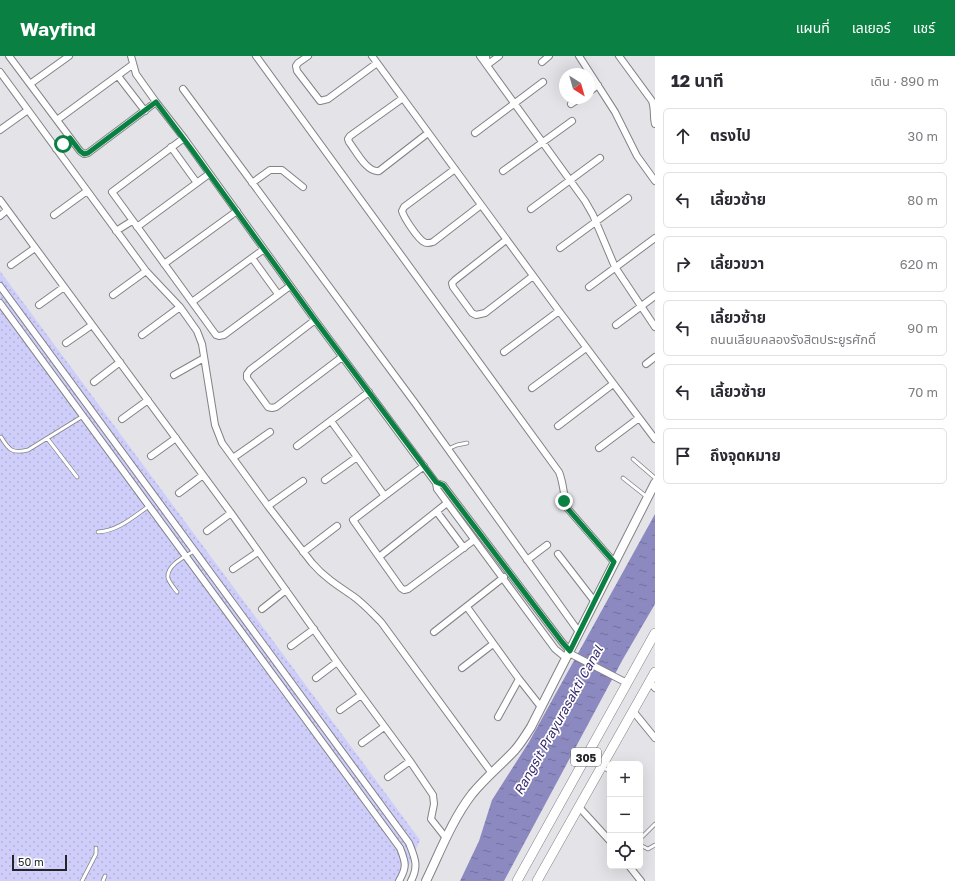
<!DOCTYPE html>
<html lang="th">
<head>
<meta charset="utf-8">
<style>
  :root { --surface:#fff; --page:#f7f7f7; --text:#2b2b33; --muted:#7c7c81; --line:#e1e1e2; --accent:#0b8043 }
  body { margin:0; font-family:"Golos Text","Noto Sans Thai",sans-serif; background:var(--page); color:var(--text) }
  .controls { position:absolute; right:12px; bottom:12px; display:grid; overflow:hidden; border-radius:6px; box-shadow:0 4px 16px #0002 }
  .controls button { width:36px; height:36px; display:grid; place-items:center; padding:0; border:0; border-bottom:1px solid var(--line); background:var(--surface); color:var(--text); font:20px sans-serif }
  .compass { position:absolute; left:559px; top:12px; width:36px; height:36px; border-radius:50%; background:var(--surface); box-shadow:0 4px 16px #0002; rotate:143deg }
  .scale { position:absolute; left:12px; bottom:10px; width:55px; box-sizing:border-box; padding-left:4px; border:2px solid #252527; border-top:0; font-size:11px; line-height:14px; white-space:nowrap; color:#252527; -webkit-text-stroke:3px #fff; paint-order:stroke }
  .stop { position:absolute; width:12px; height:12px; margin:-9px; border:3px solid #0b8043; border-radius:50%; background:#fff }
  .stop.end { background:#0b8043; border-color:#fff; box-shadow:0 1px 4px #0008 }
  .list { margin:0; padding:0; list-style:none }
  h2 { display:flex; justify-content:space-between; align-items:center; height:52px; margin:0; padding:0 16px; font-size:17px }
  h2 small { font-size:13px; font-weight:400; color:var(--muted) }
  .list li { display:grid; grid-template-columns:26px 1fr auto; gap:12px; align-items:center; box-sizing:border-box; height:56px; margin:0 8px 8px; padding:0 8px; border:1px solid var(--line); border-radius:6px }
  .list b { display:block; font-size:15px; white-space:nowrap }
  .list p { margin:0; font-size:13px; white-space:nowrap; color:var(--muted) }
  .list em { font-size:13px; font-style:normal; color:var(--muted) }
  .icon { flex:none; width:22px; height:22px; fill:none; stroke:currentColor; stroke-width:2; stroke-linecap:round; stroke-linejoin:round }
  .map { position:relative; flex:none; width:655px; height:825px; overflow:hidden }
  header { display:flex; align-items:center; gap:24px; box-sizing:border-box; height:56px; padding:0 20px; background:var(--accent); color:#fff }
  header strong { font-size:19px }
  nav { display:flex; gap:22px; margin-inline-start:auto; font-size:14px }
  main { display:flex }
  aside { flex:1; background:var(--surface) }
  .map>svg:first-child { display:block }
  .grass { fill:url(#grass-dots) }
  .water { fill:url(#water-ripples) }
  .lines { fill:none; stroke-linecap:round; stroke-linejoin:round }
  .lane-casing { stroke:#828287; stroke-width:4.5 }
  .street-casing { stroke:#828287; stroke-width:8 }
  .secondary-casing { stroke:#828287; stroke-width:10 }
  .primary-casing { stroke:#828287; stroke-width:10 }
  .lane { stroke:#fff; stroke-width:3 }
  .street { stroke:#fff; stroke-width:6 }
  .secondary { stroke:#fff; stroke-width:8 }
  .primary { stroke:#fff; stroke-width:9 }
  .route { stroke:#0b8043; stroke-width:5 }
  .labels { text-anchor:middle; dominant-baseline:central; stroke-width:3.5; stroke-linejoin:round; paint-order:stroke }
  .shield { fill:#fff; stroke:#666668; stroke-width:1 }
  .shield-label { font-size:11px; font-weight:bold; fill:#252527 }
  .water-label { font-size:13px; font-style:italic; fill:#34296d; stroke:#fff }
</style>
</head>
<body>
<header>
<strong>Wayfind</strong>
<nav><a>แผนที่</a><a>เลเยอร์</a><a>แชร์</a></nav>
</header>
<main>
<div class="map">
<svg width="655" height="825" viewBox="0 0 655 825">
  <defs>
    <pattern id="grass-dots" width="8" height="8" patternUnits="userSpaceOnUse"><rect width="8" height="8" fill="#cfcefa"/><path d="M2 2h.1M6 6h.1" fill="none" stroke="#b2b1d6" stroke-width="1.8" stroke-linecap="round"/></pattern>
    <pattern id="water-ripples" width="26" height="14" patternUnits="userSpaceOnUse"><rect width="26" height="14" fill="#8c89c1"/><path d="M2 4q2-2 4 0t4 0M15 11q2-2 4 0t4 0" fill="none" stroke="#72709d"/></pattern>
  </defs>
  <rect width="100%" height="100%" fill="#e3e3e8"/>
  <!-- grass -->
  <path class="grass" d="M0,215l420,569 -18,41h-402z"/>
  <!-- water -->
  <path class="water" d="M655,458v90l-32,55 -119,222h-44l19,-40 13,-41 37,-58z"/>
  <g class="lines">
    <!-- lane casing -->
    <g class="lane-casing">
      <path id="lane" d="M1,381c8,13 11,17 27,13l55,-34
        M47,382l30,39
        M448,393l9,-4 10,-2
        M633,403l22,19
        M623,422l24,19
        M98,476c20,-1 35,-15 51,-26
        M177,536c-3,-4 -8,-10 -9,-14 -2,-13 18,-22 26,-27
        M603,711l7,5
        M607,781l3,-6
        M640,783l15,-15
        M640,789l8,4 7,-4
        M82,825l14,-27v-6
        M103,825l2,-5"/>
    </g>
    <!-- street casing -->
    <g class="street-casing">
      <path id="street" d="M9,0l71,95 4,3 4,-1 68,-51
        M131,0l5,18 20,28 28,36 131,182 121,163 1,6 118,160 11,9
        M256,0l303,416c5,12 4,24 9,37l46,53
        M308,0l-10,7 -2,3 1,5 23,30 8,-2 49,-36
        M372,0l187,255 96,128
        M480,0l105,145 8,14 22,52 40,60
        M486,0l1,9 12,-9
        M579,0l36,56 22,44 18,25
        M619,0l33,45c3,8 1,16 3,23
        M542,6l7,-6
        M0,16l146,199 34,36 17,24 5,13 13,81 7,18 46,63 44,57c12,14 26,23 41,33 11,8 19,17 28,26l110,150
        M118,20l27,35
        M30,28l39,-28
        M183,33l232,314 164,229
        M589,36l9,-7
        M403,42l-53,38 -2,3 1,3c7,9 18,31 30,29l49,-38
        M571,48l9,-6
        M57,64l75,-55
        M0,74l28,-20
        M475,77l68,-51
        M184,82l-72,54 104,143 3,1 5,-1 66,-49
        M171,91l26,36
        M56,93l14,-11
        M455,113l-51,38 -2,4c2,7 16,28 22,31 3,2 6,1 9,0l48,-37
        M503,115l69,-50
        M252,127l18,-13h12l21,17
        M0,144l231,313 106,149 73,99 23,34 1,9 -3,15 15,19
        M531,153l69,-51
        M54,159l33,-24
        M0,160l7,-6
        M137,171l72,-53
        M116,175l16,-10
        M506,184l-51,40 -3,3 1,4 19,26 4,2 9,-2 48,-37
        M560,192l68,-50
        M252,202l26,36
        M164,208l73,-53
        M11,209l24,-17
        M0,230l409,557c6,15 10,23 2,38
        M589,231l66,-49
        M113,239l33,-24
        M192,246l72,-53
        M0,247l400,545c6,15 7,19 -1,33
        M39,249l25,-18
        M315,264l-65,50 -3,4v4l21,29 4,1 4,-1 66,-50
        M616,269l39,-29
        M142,279l38,-28
        M66,287l26,-18
        M504,296l55,-41
        M646,308l9,-7
        M174,319l30,-17
        M94,326l26,-20
        M532,332l54,-40
        M122,363l26,-19
        M331,365l26,36
        M558,370l55,-42
        M297,390l72,-54
        M599,392l40,-30
        M151,400l25,-18
        M233,402l37,-26
        M325,424l32,-23 27,38
        M436,427l7,2 119,157 8,9
        M179,437l24,-18
        M447,447l-68,54 22,31 3,2 4,-1 66,-49
        M268,450l35,-25
        M437,456l27,36
        M207,475l24,-18
        M303,496l34,-26
        M558,498l37,48
        M379,501l-26,-37 71,-54
        M527,504l20,-15
        M233,513l25,-17
        M467,551l52,72 -21,38
        M262,553l24,-19
        M434,576l70,-55
        M291,590l23,-17
        M569,597l58,30
        M462,612l31,-24
        M316,622l21,-16
        M519,623l22,28
        M650,626l5,6
        M340,654l21,-15
        M633,655l22,27
        M362,687l22,-16
        M388,721l22,-16
        M579,751l31,34
        M629,810l12,15"/>
    </g>
    <!-- secondary casing -->
    <g class="secondary-casing">
      <path id="secondary" d="M426,825c14,-29 26,-61 46,-87 13,-16 29,-29 43,-44 6,-7 11,-15 16,-23l124,-244"/>
    </g>
    <!-- primary casing -->
    <g class="primary-casing">
      <path id="primary" d="M517,825l138,-248
        M537,825l118,-209"/>
    </g>
    <!-- lane -->
    <use href="#lane" class="lane"/>
    <!-- street -->
    <use href="#street" class="street"/>
    <!-- secondary -->
    <use href="#secondary" class="secondary"/>
    <!-- primary -->
    <use href="#primary" class="primary"/>
  </g>
  <g class="lines">
    <!-- route -->
    <path class="route" d="M63,88l7,-6 10,13 4,3 4,-1 68,-51 36,48 123,170 121,162 7,3 119,157 8,9 44,-89 -46,-53 -4,-8"/>
  </g>
  <g class="labels">
    <!-- shield labels -->
    <rect class="shield" x="571" y="692" width="30" height="18" rx="3"/>
    <g class="shield-label">
      <text x="586" y="701">305</text>
    </g>
    <!-- water labels -->
    <g class="water-label">
      <text transform="translate(558 664) rotate(-61)">Rangsit Prayurasakti Canal</text>
    </g>
  </g>
</svg>
<div class="controls">
<button>+</button>
<button>−</button>
<button><svg class="icon" aria-label="locate" viewBox="0 0 24 24"><circle cx="12" cy="12" r="6"/><path d="M12 2v4M12 18v4M2 12h4M18 12h4"/></svg></button>
</div>
<svg class="compass" viewBox="-18 -18 36 36"><path d="M0-13l5 13h-10z" fill="#e53935"/><path d="M0 13l5-13h-10z" fill="#7c7c81"/></svg>
<div class="scale">50 m</div>
<div class="stop" style="left:63px;top:88px"></div>
<div class="stop end" style="left:564px;top:445px"></div>
</div>
<aside>
<h2>12 นาที<small>เดิน · 890 m</small></h2>
<ul class="list">
<li><svg class="icon" aria-label="ahead" viewBox="0 0 24 24"><path d="M12 20V5M6 11l6-6 6 6"/></svg><div><b>ตรงไป</b></div><em>30 m</em></li>
<li><svg class="icon" aria-label="left" viewBox="0 0 24 24"><path d="M17 20v-9H6M10 6l-5 5 5 5"/></svg><div><b>เลี้ยวซ้าย</b></div><em>80 m</em></li>
<li><svg class="icon" aria-label="right" viewBox="0 0 24 24"><path d="M7 20v-9h11M14 6l5 5-5 5"/></svg><div><b>เลี้ยวขวา</b></div><em>620 m</em></li>
<li><svg class="icon" aria-label="left" viewBox="0 0 24 24"><path d="M17 20v-9H6M10 6l-5 5 5 5"/></svg><div><b>เลี้ยวซ้าย</b><p>ถนนเลียบคลองรังสิตประยูรศักดิ์</p></div><em>90 m</em></li>
<li><svg class="icon" aria-label="left" viewBox="0 0 24 24"><path d="M17 20v-9H6M10 6l-5 5 5 5"/></svg><div><b>เลี้ยวซ้าย</b></div><em>70 m</em></li>
<li><svg class="icon" aria-label="arrive" viewBox="0 0 24 24"><path d="M6 21V4h12l-3 4 3 4H6"/></svg><div><b>ถึงจุดหมาย</b></div></li>
</ul>
</aside>
</main>
</body>
</html>
